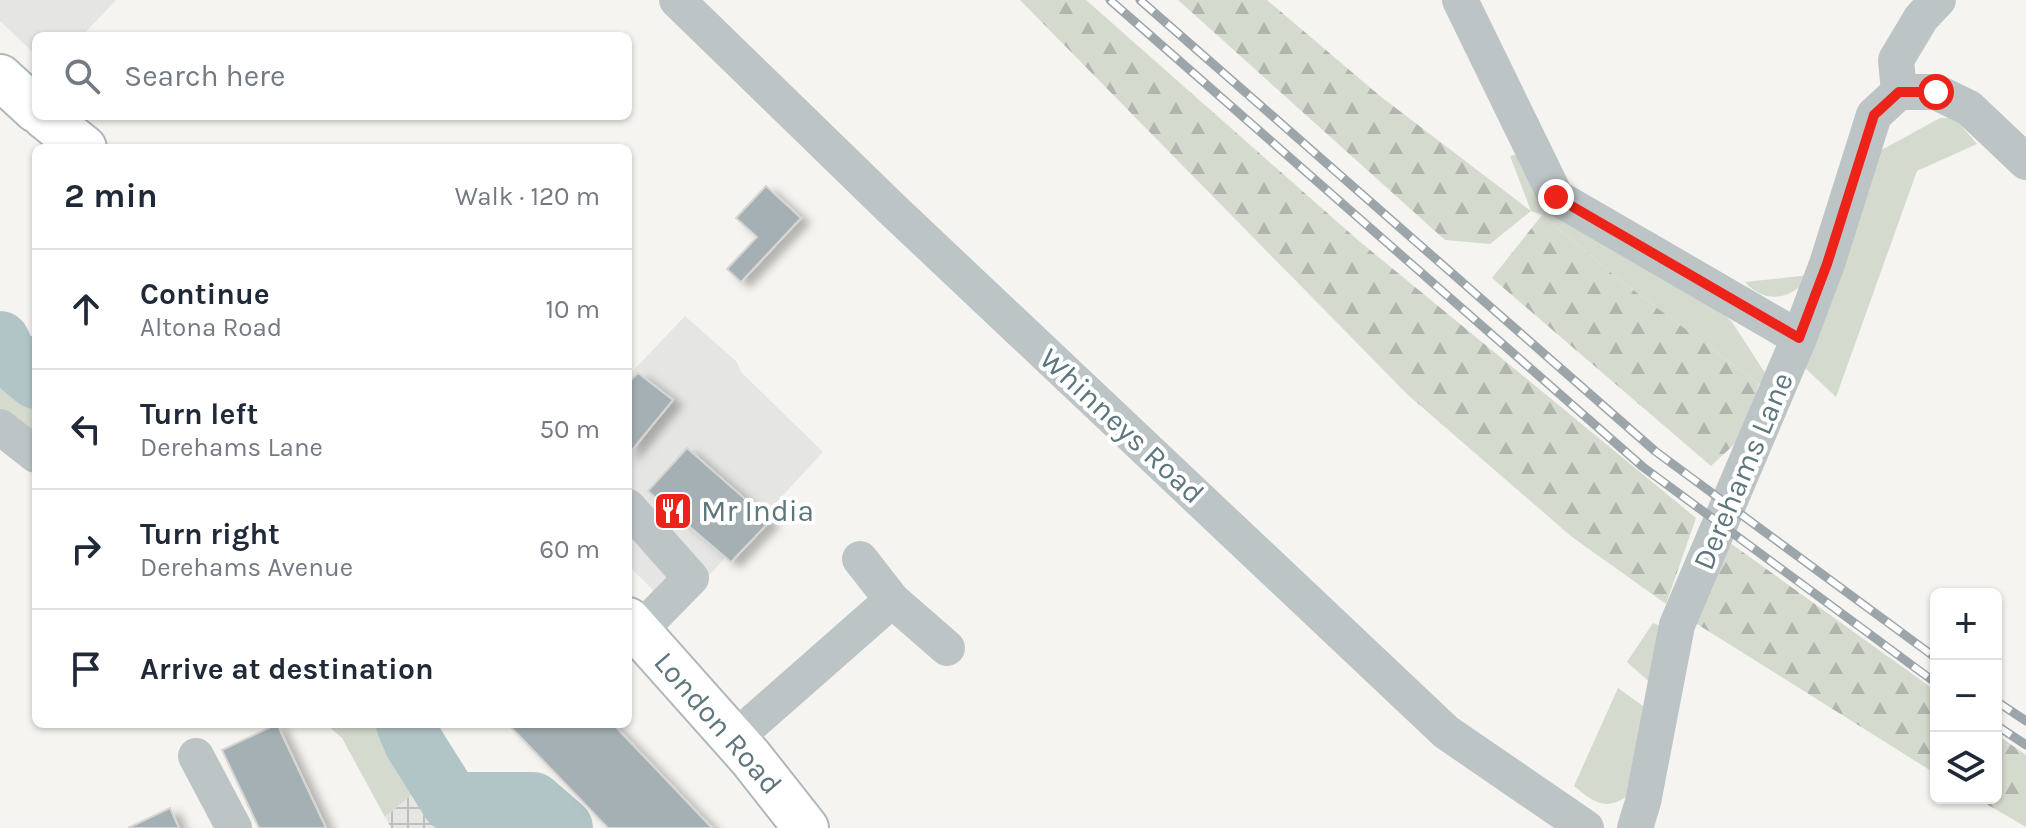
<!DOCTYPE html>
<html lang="en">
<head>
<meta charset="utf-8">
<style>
  :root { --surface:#fff; --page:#f6f6f7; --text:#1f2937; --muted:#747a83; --line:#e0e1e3 }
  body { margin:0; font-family:Karla,sans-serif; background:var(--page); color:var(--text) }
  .controls { position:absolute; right:24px; bottom:24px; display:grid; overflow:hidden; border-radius:12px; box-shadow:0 2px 6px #0004 }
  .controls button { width:72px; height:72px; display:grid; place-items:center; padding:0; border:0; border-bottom:2px solid var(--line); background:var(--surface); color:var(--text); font:40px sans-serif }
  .stop { position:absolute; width:24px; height:24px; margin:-18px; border:6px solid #ed2218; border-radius:50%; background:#fff }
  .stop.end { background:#ed2218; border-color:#fff; box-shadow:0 2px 8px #0008 }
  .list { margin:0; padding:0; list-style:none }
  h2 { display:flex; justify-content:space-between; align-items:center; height:104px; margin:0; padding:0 32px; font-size:34px }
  h2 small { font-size:26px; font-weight:400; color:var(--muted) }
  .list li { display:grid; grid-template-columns:52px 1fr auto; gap:24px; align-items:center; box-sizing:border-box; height:120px; padding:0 32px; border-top:2px solid var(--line) }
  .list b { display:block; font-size:30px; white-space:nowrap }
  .list p { margin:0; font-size:26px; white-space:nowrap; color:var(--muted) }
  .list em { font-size:26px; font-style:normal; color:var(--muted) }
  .icon { flex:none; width:44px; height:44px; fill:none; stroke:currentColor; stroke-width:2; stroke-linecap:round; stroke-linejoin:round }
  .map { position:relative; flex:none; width:2026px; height:828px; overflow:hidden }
  .search { position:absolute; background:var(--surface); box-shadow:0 2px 6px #0004; left:32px; top:32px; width:600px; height:88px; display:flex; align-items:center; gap:20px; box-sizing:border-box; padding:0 28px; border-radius:12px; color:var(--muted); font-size:30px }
  .panel { position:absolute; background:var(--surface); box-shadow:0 2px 6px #0004; left:32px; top:144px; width:600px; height:584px; border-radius:12px }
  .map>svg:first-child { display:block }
  .built { fill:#e5e6e4 }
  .industrial { fill:url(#industrial-grid) }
  .green { fill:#d5dacf }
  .forest { fill:url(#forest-firs) }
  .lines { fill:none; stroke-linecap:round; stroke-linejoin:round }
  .river { stroke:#b2c5c6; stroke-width:60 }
  .building { fill:#a4b0b3; stroke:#d6d5d3; stroke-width:2; filter:url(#shadow) }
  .major-casing { stroke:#b0b7ba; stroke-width:48 }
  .minor { stroke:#bdc4c6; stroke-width:36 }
  .major { stroke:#fff; stroke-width:44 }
  .rail-casing { stroke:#9ca6aa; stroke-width:9 }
  .rail { stroke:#fff; stroke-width:6; stroke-dasharray:18; stroke-linecap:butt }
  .route { stroke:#ed2218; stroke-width:10 }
  .labels { text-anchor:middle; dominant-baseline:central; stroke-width:8; stroke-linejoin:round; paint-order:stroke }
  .street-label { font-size:30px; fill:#5e767d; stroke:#fff }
  .poi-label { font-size:30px; fill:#5e767d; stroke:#fff; text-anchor:start }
</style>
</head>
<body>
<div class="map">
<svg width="2026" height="828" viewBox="0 0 2026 828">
  <defs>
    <pattern id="industrial-grid" width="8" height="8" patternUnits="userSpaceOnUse" patternTransform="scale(2)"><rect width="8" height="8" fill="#e5e6e4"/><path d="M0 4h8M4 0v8" fill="none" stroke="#bdbfbe"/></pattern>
    <pattern id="forest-firs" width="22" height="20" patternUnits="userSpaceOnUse" patternTransform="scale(2)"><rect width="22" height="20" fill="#d5dacf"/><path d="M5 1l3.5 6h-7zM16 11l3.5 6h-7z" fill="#b0b5ad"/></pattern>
    <filter id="shadow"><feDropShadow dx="9" dy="5" stdDeviation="4" flood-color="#0004"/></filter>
  </defs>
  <rect width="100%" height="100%" fill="#f5f4f0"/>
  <!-- built -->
  <path class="built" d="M0,0h116l-34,36h-46v19l-36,-34z
    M685,316l52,46 4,10 82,80 -148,160 -47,-47v-189z"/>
  <!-- industrial -->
  <path class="industrial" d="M428,781l12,11 20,6 73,3 12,7 11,20h-165l-6,-11z"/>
  <!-- green -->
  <path class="green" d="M1940,118h15l22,26 -60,27 -81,226 -32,-30 72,-214z
    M1522,153l176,137 34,32 35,54 -8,8 -143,-107 -74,-62 -11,-4 -21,-55z
    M1809,275c-15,25 -44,30 -64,7z
    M24,347l12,14v110l-36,-32v-63z
    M1653,623l11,5 -9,59 -28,-25z
    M1618,688l32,23 -14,79c-27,21 -37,17 -62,-4z
    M326,724h84l10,42 8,15 -43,36 -43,-79z"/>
  <!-- forest -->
  <path class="forest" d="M1020,0h66l273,241 337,277 -30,86 -94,-67 -164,-142z
    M1178,0h89l113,96 151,115 -41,33 -45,-4z
    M1542,215l74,62 143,107 -17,53 -31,29 -219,-188z
    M1719,535l217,156v83l-247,-155z
    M1996,734l30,21v72l-50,-29h20z"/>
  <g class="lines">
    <!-- river -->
    <path class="river" d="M0,341l6,13 30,25
      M406,724l8,19 37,59h82l30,26"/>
  </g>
  <!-- building -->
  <path class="building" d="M766,186l35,32 -60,64 -14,-13 30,-32 -21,-19z
    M638,373l35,27 -45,55v-72z
    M687,448l83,73 -39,41 -83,-71z
    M277,724l49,104h-67l-37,-78z
    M508,724h105l99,104h-104z
    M170,808l9,20h-51z"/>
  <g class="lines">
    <!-- major casing -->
    <g class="major-casing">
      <path id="major" d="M0,77l36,33
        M44,116l40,32
        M628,620l122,137 56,71"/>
    </g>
    <!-- minor -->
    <path class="minor" d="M677,0l216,210 553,522 140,96
      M1460,0l96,197 243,141
      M1899,92h37l33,16 57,54
      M0,427l36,28
      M628,507l63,71 -52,53
      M860,559l32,41 55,48
      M734,739l158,-139
      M196,756l38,72
      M1635,828l8,-26 34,-177 122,-287 28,-74 47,-149 25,-23 -3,-32 25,-42 17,-18"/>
    <!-- major -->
    <use href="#major" class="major"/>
    <!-- rail casing -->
    <g class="rail-casing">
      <path id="rail" d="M1110,0l533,467 293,216
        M1140,0l515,451 281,207
        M1996,701l30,20
        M1996,725l30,20"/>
    </g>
    <!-- rail -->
    <use href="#rail" class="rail"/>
  </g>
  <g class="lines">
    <!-- route -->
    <path class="route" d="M1556,197l243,141 28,-74 47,-149 25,-23h37"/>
  </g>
  <!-- icons -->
  <defs>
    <g id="restaurant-square" transform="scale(2)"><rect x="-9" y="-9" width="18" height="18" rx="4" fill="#ed2218" stroke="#fff"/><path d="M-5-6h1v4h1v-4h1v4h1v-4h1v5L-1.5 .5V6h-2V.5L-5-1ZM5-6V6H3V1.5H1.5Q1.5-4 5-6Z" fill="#fff"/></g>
  </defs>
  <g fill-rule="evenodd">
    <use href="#restaurant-square" x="673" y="511"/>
  </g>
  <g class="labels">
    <!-- street labels -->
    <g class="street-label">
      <text transform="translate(1122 426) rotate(43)">Whinneys Road</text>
      <text transform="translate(1743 471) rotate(-67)">Derehams Lane</text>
      <text transform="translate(718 723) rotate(49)">London Road</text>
    </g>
    <!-- poi labels -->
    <g class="poi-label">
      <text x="701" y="511">Mr India</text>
    </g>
  </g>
</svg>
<div class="controls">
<button>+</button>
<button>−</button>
<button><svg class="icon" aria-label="layers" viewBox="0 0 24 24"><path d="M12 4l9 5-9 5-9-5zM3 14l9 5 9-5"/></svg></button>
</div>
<div class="stop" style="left:1936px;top:92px"></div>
<div class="stop end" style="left:1556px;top:197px"></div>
<div class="search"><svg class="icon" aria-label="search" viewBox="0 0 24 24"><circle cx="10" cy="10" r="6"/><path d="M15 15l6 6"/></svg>Search here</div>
<section class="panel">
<h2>2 min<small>Walk · 120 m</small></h2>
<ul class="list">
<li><svg class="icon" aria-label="ahead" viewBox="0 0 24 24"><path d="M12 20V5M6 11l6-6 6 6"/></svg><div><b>Continue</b><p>Altona Road</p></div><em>10 m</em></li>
<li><svg class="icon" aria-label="left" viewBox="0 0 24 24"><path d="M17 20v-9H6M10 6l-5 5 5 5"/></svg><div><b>Turn left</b><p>Derehams Lane</p></div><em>50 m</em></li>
<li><svg class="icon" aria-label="right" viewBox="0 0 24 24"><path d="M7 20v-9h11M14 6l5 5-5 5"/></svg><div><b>Turn right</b><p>Derehams Avenue</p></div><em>60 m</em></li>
<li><svg class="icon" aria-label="arrive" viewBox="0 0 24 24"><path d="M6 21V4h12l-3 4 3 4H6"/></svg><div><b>Arrive at destination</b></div></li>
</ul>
</section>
</div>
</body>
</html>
